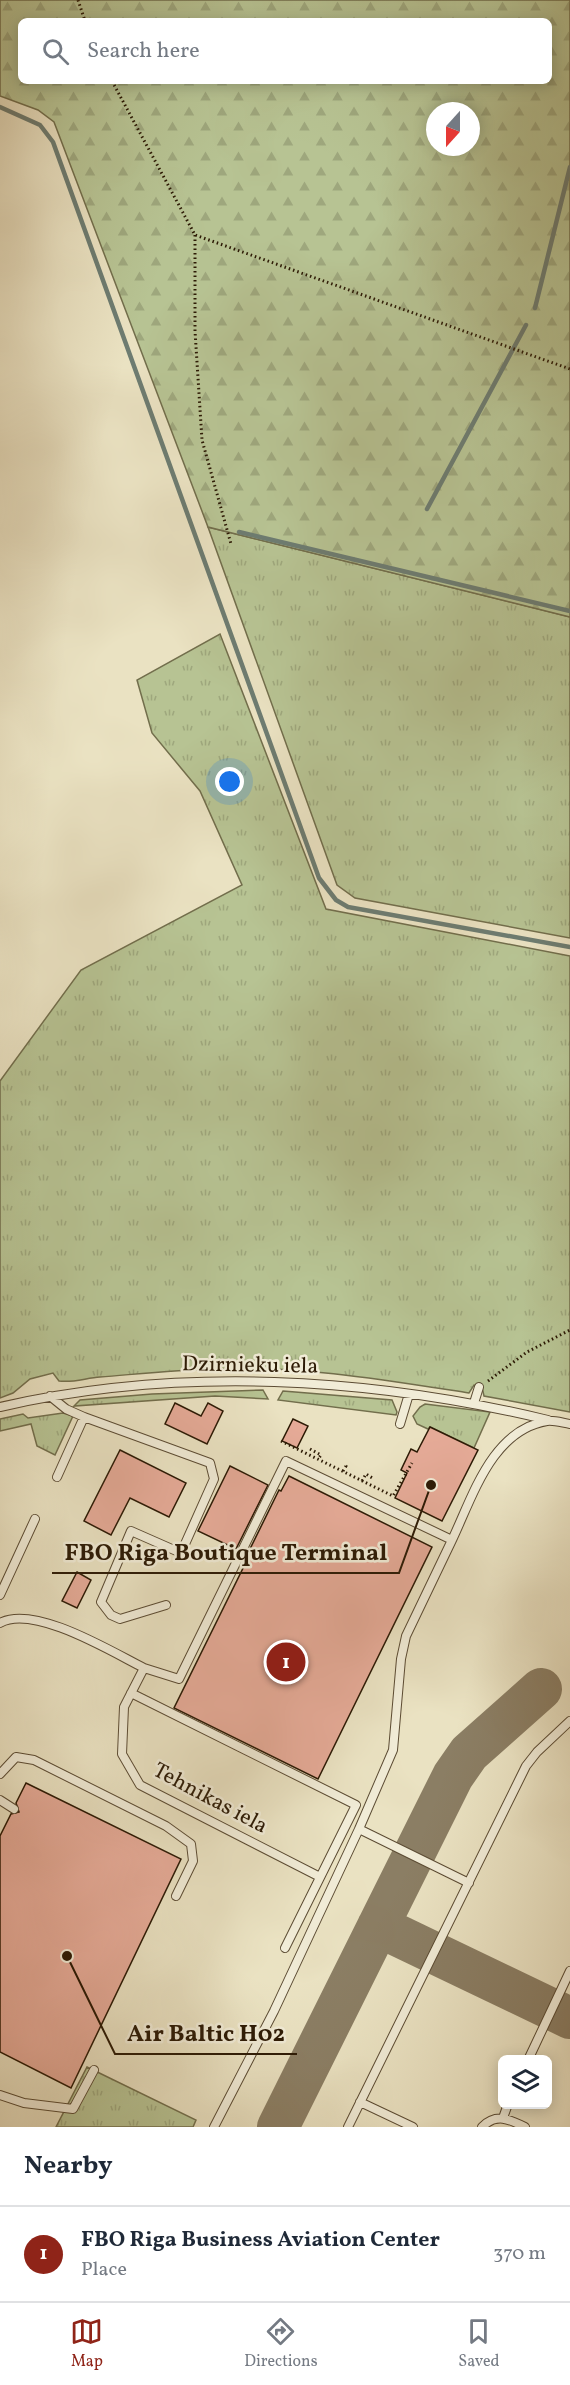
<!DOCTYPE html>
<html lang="en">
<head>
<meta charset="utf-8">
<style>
  :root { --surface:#fff; --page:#f2f2f3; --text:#1f2937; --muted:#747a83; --line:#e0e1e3; --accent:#8f2418 }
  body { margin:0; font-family:Vollkorn,serif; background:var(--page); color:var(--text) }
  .controls { position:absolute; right:18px; bottom:18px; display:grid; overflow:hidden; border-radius:9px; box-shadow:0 3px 15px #0003 }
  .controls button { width:54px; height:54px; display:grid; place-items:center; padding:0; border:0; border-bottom:2px solid var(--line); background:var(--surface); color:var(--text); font:30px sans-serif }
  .compass { position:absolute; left:426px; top:102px; width:54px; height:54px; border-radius:50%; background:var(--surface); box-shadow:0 3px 15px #0003; rotate:201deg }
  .you { position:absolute; left:230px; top:782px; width:21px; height:21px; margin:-15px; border:4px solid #fff; border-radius:50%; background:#1a73e8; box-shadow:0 0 0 9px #1a73e833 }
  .badge { display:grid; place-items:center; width:39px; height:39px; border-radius:50%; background:var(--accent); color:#fff; font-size:20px; font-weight:700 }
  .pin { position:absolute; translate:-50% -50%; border:3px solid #fff; box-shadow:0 2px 6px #0006 }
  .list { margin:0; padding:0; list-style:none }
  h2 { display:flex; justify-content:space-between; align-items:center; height:78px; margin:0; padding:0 24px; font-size:26px }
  h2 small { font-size:20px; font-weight:400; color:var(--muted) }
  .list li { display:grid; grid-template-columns:39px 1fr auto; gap:18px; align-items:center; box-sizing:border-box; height:96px; padding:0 24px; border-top:2px solid var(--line) }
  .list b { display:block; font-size:22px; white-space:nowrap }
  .list p { margin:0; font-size:20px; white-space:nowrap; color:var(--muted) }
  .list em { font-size:20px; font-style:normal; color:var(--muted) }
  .icon { flex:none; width:33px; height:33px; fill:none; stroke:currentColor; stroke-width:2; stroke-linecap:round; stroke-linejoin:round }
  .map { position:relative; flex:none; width:570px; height:2127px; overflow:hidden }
  .search { position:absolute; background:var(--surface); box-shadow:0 3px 15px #0003; left:18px; right:18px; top:18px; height:66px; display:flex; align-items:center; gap:15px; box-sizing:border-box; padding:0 21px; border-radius:9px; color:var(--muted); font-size:22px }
  .sheet { height:174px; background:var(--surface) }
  nav { display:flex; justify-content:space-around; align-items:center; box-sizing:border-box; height:84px; border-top:2px solid var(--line); background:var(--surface); font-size:16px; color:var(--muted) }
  nav a { display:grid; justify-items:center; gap:3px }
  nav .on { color:var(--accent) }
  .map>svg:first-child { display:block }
  .grass { fill:url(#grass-tufts); stroke:#726e4c; stroke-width:1.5 }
  .forest { fill:url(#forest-firs); stroke:#726e4c; stroke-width:1.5; fill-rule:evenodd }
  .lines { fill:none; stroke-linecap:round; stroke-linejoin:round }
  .stream { stroke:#6d7c71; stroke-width:4.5 }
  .taxiway { stroke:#8b7e64; stroke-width:42 }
  .building { fill:#e5aa97; stroke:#2c1a05; stroke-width:1.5 }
  .lane-casing { stroke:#5c4c34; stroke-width:10 }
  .path { stroke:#2c1a05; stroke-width:3; stroke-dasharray:1.5 3; stroke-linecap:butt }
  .lane { stroke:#f1ecd7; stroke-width:8 }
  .labels { text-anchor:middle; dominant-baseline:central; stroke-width:5; stroke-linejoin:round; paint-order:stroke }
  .street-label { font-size:22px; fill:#2c1a05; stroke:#f1ecd7 }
  .leader { fill:none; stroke:#2c1a05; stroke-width:2 }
  .callout-dot { fill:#2c1a05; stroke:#f1ecd7; stroke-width:2 }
  .callout-label { font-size:24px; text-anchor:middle; font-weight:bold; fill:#2c1a05; stroke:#f1ecd7; stroke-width:5; stroke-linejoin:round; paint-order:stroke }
</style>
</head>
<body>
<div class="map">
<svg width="570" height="2127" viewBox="0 0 570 2127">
  <defs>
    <pattern id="grass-tufts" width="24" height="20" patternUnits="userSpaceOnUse" patternTransform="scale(1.5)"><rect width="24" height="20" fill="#b7c393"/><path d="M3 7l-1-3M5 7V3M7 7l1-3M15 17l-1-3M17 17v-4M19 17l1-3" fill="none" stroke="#9ea77d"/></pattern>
    <pattern id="forest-firs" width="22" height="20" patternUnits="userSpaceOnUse" patternTransform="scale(1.5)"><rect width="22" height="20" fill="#b7c393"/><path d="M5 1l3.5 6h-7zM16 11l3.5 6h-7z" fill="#9ea77d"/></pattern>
  </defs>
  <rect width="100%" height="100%" fill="#eae2c2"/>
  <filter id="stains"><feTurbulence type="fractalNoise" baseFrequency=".00333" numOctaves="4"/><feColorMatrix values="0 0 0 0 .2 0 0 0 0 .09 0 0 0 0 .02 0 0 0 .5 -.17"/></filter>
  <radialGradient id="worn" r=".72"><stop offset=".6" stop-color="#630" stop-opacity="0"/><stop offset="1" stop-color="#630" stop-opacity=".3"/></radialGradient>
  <!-- grass -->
  <path class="grass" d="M208,527l362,90v321l-215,-40 -18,-13z
    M220,634l106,275 244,47v456l-86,-16 -2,-9 -8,-2 -5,8c-83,-13 -170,-28 -255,-24 -38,1 -76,5 -114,8 -14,1 -27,6 -41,4l-6,-8 -23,6 -17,14 -13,5v-317l81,-111 161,-85 -42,-94 -48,-58 -15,-53z
    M263,1390l5,9 -53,-3 -141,10 6,-6 72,-6z
    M283,1391l109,9 5,12 -1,3 -118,-15z
    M425,1404l65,8 -16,36 -44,-21 -2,2 -11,-5 -4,-8 7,-9z
    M63,1413l10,3 -18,39 -18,-9 -6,-22 -31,7v-12l23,-5 5,4z
    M87,2067l109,53 -3,7h-137z"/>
  <!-- forest -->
  <path class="forest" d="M0,0h570v617l-362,-90 -154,-405 -16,-12 -38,-14zM21,21h528v60h-528zM435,111h36v36h-36z"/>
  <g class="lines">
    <!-- stream -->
    <path class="stream" d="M0,107l40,18 13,17 266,736 17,22 12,7 222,40
      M535,308l35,-141
      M427,509l99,-184
      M239,532l331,79"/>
    <!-- taxiway -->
    <path class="taxiway" d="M378,1926l192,92
      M278,2127l175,-351 16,-23 72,-64"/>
  </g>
  <!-- building -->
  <path class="building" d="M175,1403l26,13 7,-13 15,8 -16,33 -42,-20z
    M293,1419l15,7 -11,22 -15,-7z
    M430,1427l48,23 -36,71 -47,-23 12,-25 -6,-3 10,-21 6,3z
    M120,1450l66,33 -17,34 -39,-19 -19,37 -27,-14z
    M230,1466l38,19 -32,64 -38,-18z
    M289,1476l143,71 -114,232 -144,-71 75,-152 -2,-1 32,-65 2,1z
    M77,1572l14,8 -14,28 -15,-7z
    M26,1783l155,76 -110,229 -71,-36v-216l11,-22 8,-2 -3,-9z"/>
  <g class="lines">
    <!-- lane casing -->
    <g class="lane-casing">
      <path id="lane" d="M50,1396l16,13 18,8 126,46 4,16 -33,74 -50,-22 -30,71 10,13 9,4 46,-14
        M474,1403l5,-16
        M0,1407c180,-41 369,-30 548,13
        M400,1424l9,-30
        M57,1477l27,-60
        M452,1540l-46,96 -5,23 -8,91 -34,79 110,54
        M0,1595l35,-76
        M0,1623c34,-19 112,29 144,45l-20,39 -2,47 18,31 180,92
        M144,1668l35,11 107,-218 166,79c21,-44 40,-110 95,-119 7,-1 16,2 23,3
        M131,1693l225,112 -71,143
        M0,1774l16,-17 18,3 132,66 25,18 2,17 -17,35
        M0,1800l14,9
        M528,2060l42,-89
        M0,2095l24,8 49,6 21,-39
        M360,2102l53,25
        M503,2118l5,-14
        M214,2127l60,-116 85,-182
        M348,2127l178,-361 11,-14 33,-31
        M482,2127c14,-14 27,-8 43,0"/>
    </g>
    <!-- path -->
    <path class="path" d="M78,0l7,21
      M112,81l83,154 375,134
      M195,235v96l7,109 29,104
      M488,1381l39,-29 43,-22
      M281,1441l112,55 19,-33
      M310,1449l11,6 -3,4
      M343,1471l3,-5 -2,-2
      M362,1481l4,-7 8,5"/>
    <!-- lane -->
    <use href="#lane" class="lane"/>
  </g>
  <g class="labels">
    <!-- street labels -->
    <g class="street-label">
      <text transform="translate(250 1366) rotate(1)">Dzirnieku iela</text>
      <text transform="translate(210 1799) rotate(28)">Tehnikas iela</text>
    </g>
  </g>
  <!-- callouts -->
  <path class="leader" d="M431 1485L399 1573H52M67 1956L115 2054H297"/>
  <g class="callout-dot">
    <circle cx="431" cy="1485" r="6"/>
    <circle cx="67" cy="1956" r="6"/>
  </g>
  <g class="callout-label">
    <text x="226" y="1560">FBO Riga Boutique Terminal</text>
    <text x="206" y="2041">Air Baltic H02</text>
  </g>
  <rect width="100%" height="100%" filter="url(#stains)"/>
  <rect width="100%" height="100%" fill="url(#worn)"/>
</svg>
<div class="controls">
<button><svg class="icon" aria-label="layers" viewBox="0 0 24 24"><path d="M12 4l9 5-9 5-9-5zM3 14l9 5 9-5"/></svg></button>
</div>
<svg class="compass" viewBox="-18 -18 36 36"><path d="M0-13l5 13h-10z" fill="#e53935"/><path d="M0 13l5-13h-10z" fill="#747a83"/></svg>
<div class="you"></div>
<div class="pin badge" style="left:286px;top:1662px">1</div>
<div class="search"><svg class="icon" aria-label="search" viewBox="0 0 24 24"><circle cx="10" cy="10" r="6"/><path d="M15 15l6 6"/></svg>Search here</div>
</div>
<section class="sheet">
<h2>Nearby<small></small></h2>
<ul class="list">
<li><span class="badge">1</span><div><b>FBO Riga Business Aviation Center</b><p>Place</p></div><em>370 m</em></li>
</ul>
</section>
<nav>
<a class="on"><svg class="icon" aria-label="map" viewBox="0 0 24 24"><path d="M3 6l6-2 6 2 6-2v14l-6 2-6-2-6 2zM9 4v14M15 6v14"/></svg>Map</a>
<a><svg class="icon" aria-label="directions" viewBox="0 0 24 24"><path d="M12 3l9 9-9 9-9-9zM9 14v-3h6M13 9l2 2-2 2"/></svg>Directions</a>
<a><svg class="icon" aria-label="saved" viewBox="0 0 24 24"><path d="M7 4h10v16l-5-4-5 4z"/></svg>Saved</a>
</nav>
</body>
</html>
